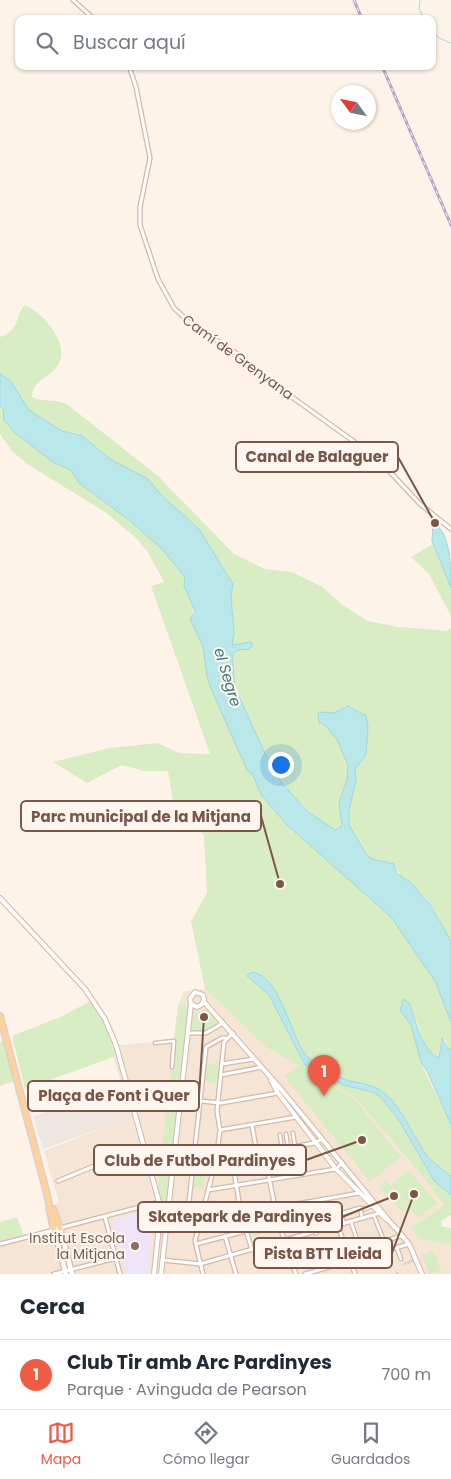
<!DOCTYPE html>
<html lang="es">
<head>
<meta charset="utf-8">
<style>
  :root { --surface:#fff; --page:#f6f6f7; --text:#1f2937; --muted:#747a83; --line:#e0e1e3; --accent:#ef5c45 }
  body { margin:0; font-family:Poppins,sans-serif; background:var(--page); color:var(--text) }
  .compass { position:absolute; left:331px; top:85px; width:45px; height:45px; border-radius:50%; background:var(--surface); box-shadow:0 1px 4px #0004; rotate:303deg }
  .you { position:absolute; left:280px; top:764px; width:18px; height:18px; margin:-12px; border:4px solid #fff; border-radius:50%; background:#1a73e8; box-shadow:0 0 0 8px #1a73e833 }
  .badge { display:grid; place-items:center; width:32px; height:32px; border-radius:50%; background:var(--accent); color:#fff; font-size:16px; font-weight:700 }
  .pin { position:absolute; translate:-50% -41px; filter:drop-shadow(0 1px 2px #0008) }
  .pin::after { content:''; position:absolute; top:26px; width:18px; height:15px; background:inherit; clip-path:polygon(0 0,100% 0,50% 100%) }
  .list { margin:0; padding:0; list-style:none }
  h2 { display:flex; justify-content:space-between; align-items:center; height:65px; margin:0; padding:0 20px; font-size:21px }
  h2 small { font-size:16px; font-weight:400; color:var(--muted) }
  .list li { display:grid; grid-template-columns:32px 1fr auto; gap:15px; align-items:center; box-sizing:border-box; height:70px; padding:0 20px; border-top:1px solid var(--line) }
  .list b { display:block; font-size:19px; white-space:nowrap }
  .list p { margin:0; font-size:16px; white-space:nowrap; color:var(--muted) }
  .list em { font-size:16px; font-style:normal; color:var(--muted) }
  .icon { flex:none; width:28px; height:28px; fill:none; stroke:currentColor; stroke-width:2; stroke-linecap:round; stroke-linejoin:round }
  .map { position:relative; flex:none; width:451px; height:1274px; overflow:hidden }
  .search { position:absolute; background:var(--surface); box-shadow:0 1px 4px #0004; left:15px; right:15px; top:15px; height:55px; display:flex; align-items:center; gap:12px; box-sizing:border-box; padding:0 18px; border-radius:10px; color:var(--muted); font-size:19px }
  .sheet { height:135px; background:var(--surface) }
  nav { display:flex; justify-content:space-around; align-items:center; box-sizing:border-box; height:70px; border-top:1px solid var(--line); background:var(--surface); font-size:14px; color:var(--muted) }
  nav a { display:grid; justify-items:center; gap:2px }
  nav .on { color:var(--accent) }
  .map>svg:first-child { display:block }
  .residential { fill:#f6e4d5 }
  .industrial { fill:#eee6e1; fill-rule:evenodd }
  .education { fill:#f0e4fb }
  .green { fill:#d9edc4 }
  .water { fill:#bae7ea; stroke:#9fd8dc }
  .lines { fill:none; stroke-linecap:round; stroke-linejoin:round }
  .stream { stroke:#9fd8dc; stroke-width:1 }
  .pedestrian-tunnel { stroke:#ddccc0; stroke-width:2.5; stroke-dasharray:2.5 1; stroke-linecap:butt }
  .pedestrian-casing { stroke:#d1b9ac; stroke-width:5 }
  .minor-casing { stroke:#d1b9ac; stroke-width:5.5 }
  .tertiary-casing { stroke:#d1b9ac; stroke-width:6 }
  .secondary-casing { stroke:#d7bbab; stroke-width:7 }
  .primary-casing { stroke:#dad0cc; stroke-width:8 }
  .pedestrian { stroke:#fff; stroke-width:2.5 }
  .minor { stroke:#fff; stroke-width:3 }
  .tertiary { stroke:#fff; stroke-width:4 }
  .secondary { stroke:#fff; stroke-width:4.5 }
  .primary { stroke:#ffd29d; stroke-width:5 }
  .rail-casing { stroke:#b5a4ca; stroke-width:3 }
  .rail { stroke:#fff7ef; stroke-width:1; stroke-dasharray:4; stroke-linecap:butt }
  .education-dot { fill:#8d6e63; stroke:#fff7ef; stroke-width:2 }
  .labels { text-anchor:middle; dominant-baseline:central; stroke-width:4; stroke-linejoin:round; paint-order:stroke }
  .street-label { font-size:14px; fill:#7a5649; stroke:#fff7ef }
  .education-label { font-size:14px; fill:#785e54; stroke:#fff7ef; text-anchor:end }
  .water-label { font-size:15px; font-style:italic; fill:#3b7b80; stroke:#fff7ef }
  .leader { fill:none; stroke:#7a5649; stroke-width:2 }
  .callout-dot { fill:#7a5649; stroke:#fff7ef; stroke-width:2 }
  .callout { fill:#fff7ef; stroke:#7a5649; stroke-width:2 }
  .callout-label { font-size:15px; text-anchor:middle; font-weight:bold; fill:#7a5649 }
</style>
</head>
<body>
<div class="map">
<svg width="451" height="1274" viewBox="0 0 451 1274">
  <rect width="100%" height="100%" fill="#fef3e8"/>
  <!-- residential -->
  <path class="residential" d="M205,989l62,59 88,49 67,79 22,31 -34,21 10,11 31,6v29h-451v-31l50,-13 -6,-22 15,-5 -15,-52 87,-34 -21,-71 64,-6 4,-35 6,-14z"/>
  <!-- industrial -->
  <path class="industrial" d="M123,1083l10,34 -90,32 -10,-32zM118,1087l5,8 -3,1 -2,-6 -6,2 1,6 -20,6 -2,-8z"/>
  <!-- education -->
  <path class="education" d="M305,1207l7,22 -28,8 -5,-25z
    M154,1208l-6,66h-22l-14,-55z"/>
  <!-- green -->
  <path class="green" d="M25,305c18,8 46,39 33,60 -9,14 -25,14 -26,32 12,6 26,1 36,8l90,71 76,78 31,15 27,3 29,14 23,20 24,15 30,6 41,3 8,1 4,-4v314c-8,-12 -13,-26 -21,-38 -11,-15 -31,-23 -37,-39l-21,-5 -6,-5 -17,-29v-14l7,-31 -1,-11 11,-14 1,-33 -9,-11 -11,-5 -13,7h-15l1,12h5l12,15 11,25 -1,15 -8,23 3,23 -7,4 -27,-18 -28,-31 -2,-10 -10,-11 -33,-72 -3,-33 6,-5h6l7,-8 -19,3 2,-12 -3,-36 2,-13 -34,-55 -39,-35 -12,-15 -38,-20 -32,-26 -16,-2 -33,-21 -18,-28 -11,-9v-36c22,-8 14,-22 25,-32z
    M0,406l3,2 3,15 8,9 43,33 14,5 8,13 50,37 33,29 24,28 -2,9 10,21 -2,9 11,30 5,34 31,72 8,18 6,5 7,18 27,32 101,89 12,14 35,53 6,14 10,27v27h-3l-3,-9 -4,-1 -3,19c-15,-7 -15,-20 -20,-34 -4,-9 -8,-17 -15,-25l-4,9 12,17 11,40 29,60v51c-8,-7 -20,-14 -26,-23 -12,-17 -25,-49 -43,-62 -9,-6 -22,-8 -32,-10 -13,-3 -37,-16 -45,-27 -15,-19 -26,-81 -54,-82l4,11 14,12 36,70 11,3 27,17 31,7 7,5 19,25 32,57 19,16v20l-9,5 -1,6 10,2v17l-31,-6 -10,-11 34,-22 -22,-30 -67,-79 -88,-49 -62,-59 -14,-68 16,-28 -3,-58 -30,-28 -6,-36h-24l-22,-6 -35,18 -34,-21 56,-14 49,-5 21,10 31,1 -59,-168 13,-4 -17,-31 -12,-14 -30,-25 -78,-48 -15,-13 -12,-17z
    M433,544l18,44v28l-22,-42 -18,-17z
    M91,1001l15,26 10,29 -91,33 -13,-53 48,-19z
    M178,1005l10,1 -22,207 -4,-1 -4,-24z
    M207,1008l11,13 -1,4 -9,5 -12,2v-3h-4l1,-16z
    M4,1040l11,41 -15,5v-44z
    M205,1063l14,1 -2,19 -14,-2z
    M300,1066l54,33 47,58 -31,25 -86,-106z
    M195,1166l11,1 -3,21 -11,-1z
    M409,1170l28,33 -19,15 -27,-34z
    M386,1180l21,26 -5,5 -23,-24z
    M305,1213l5,15 -12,4 -4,-16z
    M17,1217l7,20 -24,6v-21z
    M273,1217l4,13 -27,7 -4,-15z
    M433,1250l8,21 -12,3 -7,-20z"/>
  <!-- water -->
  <path class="water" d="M0,373l11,9 18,28 33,21 19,4 29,24 38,20 12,15 39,35 34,55 -2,13 3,36 -2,12 19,-3 2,3 -4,4 -11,1 -6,4 3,34 33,72 10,11 2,10 28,31 27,18 7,-4 -3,-23 8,-23 1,-15 -11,-25 -12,-15 -6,-2 -1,-9 3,-2 13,1 14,-7 18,10 2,11 -2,28 -11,14 1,11 -7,31v14l17,29 6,5 22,5 2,9 14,9 20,22 21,37v81l-16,-41 -44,-64 -104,-92 -26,-30 -8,-20 -6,-5 -8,-18 -29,-66 -3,-10 -4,-30 -13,-27 5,-8 -11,-25 1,-9 -23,-28 -33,-29 -50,-37 -8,-13 -17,-7 -40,-31 -10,-12 -1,-11 -3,-3z
    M433,523c18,8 18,47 18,65l-19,-47z
    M251,972c28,1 39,62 54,82 7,10 32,24 45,27 10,2 23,4 32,10 18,13 31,44 43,62 6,9 18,16 26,23v19l-17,-14 -34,-59 -19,-25 -9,-5 -29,-7 -27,-17 -11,-3 -36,-70 -22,-19z
    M403,999l6,4c7,16 12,48 30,55l3,-20 6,11h3v76l-24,-54 -6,-9 -10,-37 -11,-15z"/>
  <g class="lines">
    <!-- stream -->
    <path class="stream" d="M420,0l-1,9 5,10
      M432,31l7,7 12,5"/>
    <!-- pedestrian-tunnel -->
    <path class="pedestrian-tunnel" d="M404,1264l12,-5
      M397,1272v2"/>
    <!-- pedestrian casing -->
    <g class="pedestrian-casing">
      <path id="pedestrian" d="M155,1043l19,-2 -2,26
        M293,1133l2,14
        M286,1134l2,14
        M280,1135l2,14
        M341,1213l3,11
        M362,1217l-2,-9 5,1 7,-3
        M351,1222l9,26 24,-7 -10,-25
        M384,1241l17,-5
        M397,1248l4,11
        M347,1252l13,-4"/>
    </g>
    <!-- minor casing -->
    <g class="minor-casing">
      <path id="minor" d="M73,0l21,19
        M129,66l7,21 14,71 -10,49v18l18,54 16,29 15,14 53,35 33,28 102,73 43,46 31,25
        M188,1033h18l17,-10
        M222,1064l32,-5
        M221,1075l41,-8
        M180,1099l41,4 57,-10
        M252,1125l5,29
        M220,1130l76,-13
        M265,1152c6,43 15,82 31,122
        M175,1155l41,5 99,-17 7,-4
        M232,1158l9,56 11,36
        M58,1181l85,-35
        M208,1190l128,-21 6,-6
        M307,1202l9,31
        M310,1210l28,-5 3,8
        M105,1217l15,57
        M167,1217l33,4 159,-28
        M187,1220l19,-173 16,-9h4
        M313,1222l47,-14
        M338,1226l17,48
        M60,1228l99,-26
        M225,1236l11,38
        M0,1244l54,-14
        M196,1244l50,-13
        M163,1260l37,4 180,-51
        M54,1274l62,-16
        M203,1274l-8,-33 21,-81 4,-30 -3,-19 7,-69 9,-9
        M305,1274l104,-30"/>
    </g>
    <!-- tertiary casing -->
    <g class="tertiary-casing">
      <path id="tertiary" d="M0,898l85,91 20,30 11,26 43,157 1,14 -6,58
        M204,1002l77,87 113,138
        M271,1080l7,13 58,76 51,51
        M394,1226l15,18 13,30
        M161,1274l30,-270 -1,-5 5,-7 8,3 1,5 -3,5 -4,2 -6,-3"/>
    </g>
    <!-- secondary casing -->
    <g class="secondary-casing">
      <path id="secondary" d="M66,1274l-12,-44 6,-2 12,46"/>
    </g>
    <!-- primary casing -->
    <g class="primary-casing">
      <path id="primary" d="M0,1016l47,178 7,36
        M53,1209l7,19"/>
    </g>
    <!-- pedestrian -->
    <use href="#pedestrian" class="pedestrian"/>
    <!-- minor -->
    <use href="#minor" class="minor"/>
    <!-- tertiary -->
    <use href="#tertiary" class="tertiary"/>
    <!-- secondary -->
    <use href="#secondary" class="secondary"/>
    <!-- primary -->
    <use href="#primary" class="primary"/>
    <!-- rail casing -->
    <g class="rail-casing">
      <path id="rail" d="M354,0l8,19
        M382,66l69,159"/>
    </g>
    <!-- rail -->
    <use href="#rail" class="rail"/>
  </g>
  <!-- markers -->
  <circle class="education-dot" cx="135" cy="1246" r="5"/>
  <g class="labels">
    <!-- street labels -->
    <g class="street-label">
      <text transform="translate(238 357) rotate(36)">Camí de Grenyana</text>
    </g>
    <!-- education labels -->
    <g class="education-label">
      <text x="125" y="1238">Institut Escola<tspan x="125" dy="16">la Mitjana</tspan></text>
    </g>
    <!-- water labels -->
    <g class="water-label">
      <text transform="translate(228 677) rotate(73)">el Segre</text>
    </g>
  </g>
  <!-- callouts -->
  <path class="leader" d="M435 523L398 457M280 884L261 816M204 1017L199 1096M362 1140L306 1160M394 1196L342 1217M414 1194L392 1253"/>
  <g class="callout-dot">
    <circle cx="435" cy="523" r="5"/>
    <circle cx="280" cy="884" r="5"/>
    <circle cx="204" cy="1017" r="5"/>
    <circle cx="362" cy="1140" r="5"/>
    <circle cx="394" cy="1196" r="5"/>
    <circle cx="414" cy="1194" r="5"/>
  </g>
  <g class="callout">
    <rect x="236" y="442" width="162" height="30" rx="5"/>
    <rect x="21" y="801" width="240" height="30" rx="5"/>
    <rect x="28" y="1081" width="171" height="30" rx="5"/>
    <rect x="94" y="1145" width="212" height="30" rx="5"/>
    <rect x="138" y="1202" width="204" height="30" rx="5"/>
    <rect x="254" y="1238" width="138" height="30" rx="5"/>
  </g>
  <g class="callout-label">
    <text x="317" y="462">Canal de Balaguer</text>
    <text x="141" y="822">Parc municipal de la Mitjana</text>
    <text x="114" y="1101">Plaça de Font i Quer</text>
    <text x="200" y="1166">Club de Futbol Pardinyes</text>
    <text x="240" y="1222">Skatepark de Pardinyes</text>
    <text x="323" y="1259">Pista BTT Lleida</text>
  </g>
</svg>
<svg class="compass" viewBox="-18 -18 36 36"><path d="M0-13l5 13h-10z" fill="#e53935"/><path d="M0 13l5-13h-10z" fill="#747a83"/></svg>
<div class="you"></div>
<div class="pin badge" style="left:324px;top:1096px">1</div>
<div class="search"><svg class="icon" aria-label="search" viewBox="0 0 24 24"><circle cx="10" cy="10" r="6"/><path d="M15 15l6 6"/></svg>Buscar aquí</div>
</div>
<section class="sheet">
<h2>Cerca<small></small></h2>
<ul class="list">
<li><span class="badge">1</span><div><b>Club Tir amb Arc Pardinyes</b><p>Parque · Avinguda de Pearson</p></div><em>700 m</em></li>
</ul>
</section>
<nav>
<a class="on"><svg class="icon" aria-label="map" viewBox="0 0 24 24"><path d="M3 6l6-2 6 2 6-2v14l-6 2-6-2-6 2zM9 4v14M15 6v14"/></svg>Mapa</a>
<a><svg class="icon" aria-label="directions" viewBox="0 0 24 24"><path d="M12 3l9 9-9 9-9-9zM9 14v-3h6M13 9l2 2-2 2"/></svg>Cómo llegar</a>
<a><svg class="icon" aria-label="saved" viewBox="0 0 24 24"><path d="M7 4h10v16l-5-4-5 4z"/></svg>Guardados</a>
</nav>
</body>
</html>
